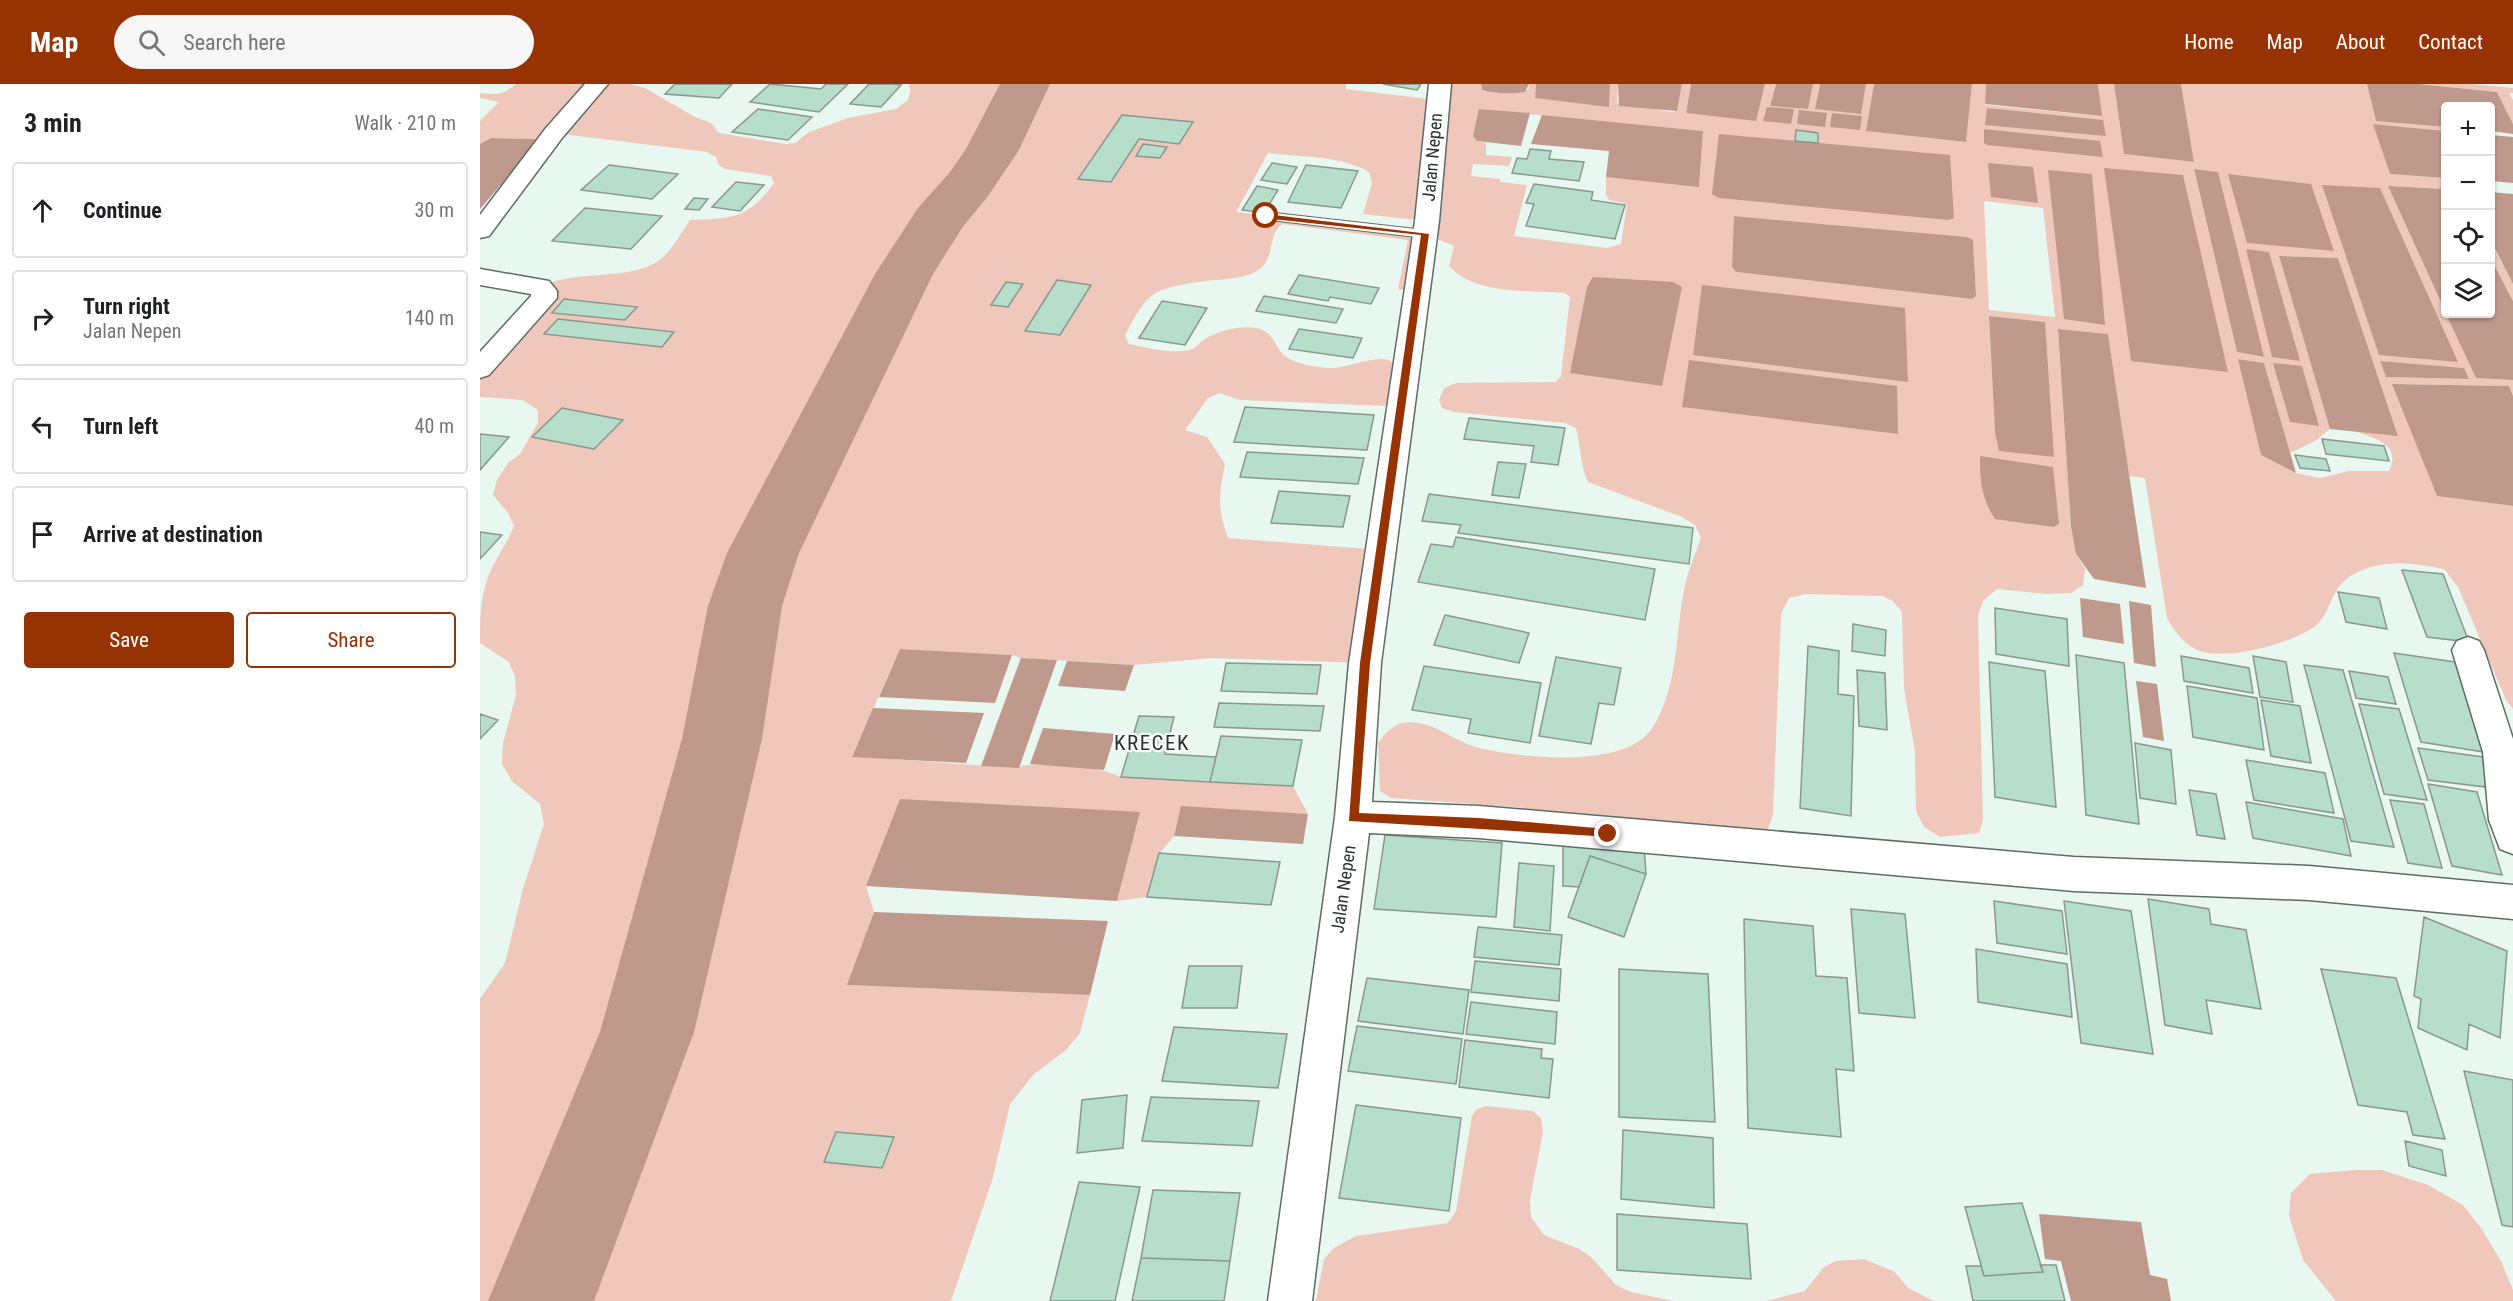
<!DOCTYPE html>
<html lang="en">
<head>
<meta charset="utf-8">
<style>
  :root { --surface:#fff; --page:#f6f6f6; --text:#202124; --muted:#757577; --line:#e0e0e0; --accent:#973202 }
  body { margin:0; font-family:"Roboto Condensed",sans-serif; background:var(--page); color:var(--text) }
  .controls { position:absolute; right:18px; top:18px; display:grid; overflow:hidden; border-radius:6px; box-shadow:0 2px 4px #0004 }
  .controls button { width:54px; height:54px; display:grid; place-items:center; padding:0; border:0; border-bottom:2px solid var(--line); background:var(--surface); color:var(--text); font:30px sans-serif }
  .stop { position:absolute; width:18px; height:18px; margin:-14px; border:4px solid #973202; border-radius:50%; background:#fff }
  .stop.end { background:#973202; border-color:#fff; box-shadow:0 2px 6px #0008 }
  .list { margin:0; padding:0; list-style:none }
  h2 { display:flex; justify-content:space-between; align-items:center; height:78px; margin:0; padding:0 24px; font-size:26px }
  h2 small { font-size:20px; font-weight:400; color:var(--muted) }
  .list li { display:grid; grid-template-columns:39px 1fr auto; gap:18px; align-items:center; box-sizing:border-box; height:96px; margin:0 12px 12px; padding:0 12px; border:2px solid var(--line); border-radius:6px }
  .list b { display:block; font-size:22px; white-space:nowrap }
  .list p { margin:0; font-size:20px; white-space:nowrap; color:var(--muted) }
  .list em { font-size:20px; font-style:normal; color:var(--muted) }
  .actions { display:flex; gap:12px; padding:18px 24px }
  .actions a { flex:1; padding:14px 0; border:2px solid var(--accent); border-radius:6px; text-align:center; font-size:21px; color:var(--accent) }
  .actions .main { background:var(--accent); color:#fff }
  .icon { flex:none; width:33px; height:33px; fill:none; stroke:currentColor; stroke-width:2; stroke-linecap:round; stroke-linejoin:round }
  .map { position:relative; flex:none; width:2033px; height:1217px; overflow:hidden }
  header { display:flex; align-items:center; gap:36px; box-sizing:border-box; height:84px; padding:0 30px; background:var(--accent); color:#fff }
  header strong { font-size:28px }
  nav { display:flex; gap:33px; margin-inline-start:auto; font-size:21px }
  .search { width:420px; height:54px; background:var(--page); display:flex; align-items:center; gap:15px; box-sizing:border-box; padding:0 21px; border-radius:33px; color:var(--muted); font-size:22px }
  main { display:flex }
  aside { flex:1; background:var(--surface) }
  .map>svg:first-child { display:block }
  .green { fill:#efc8bb; fill-rule:evenodd }
  .water { fill:#bf998c }
  .lines { fill:none; stroke-linecap:round; stroke-linejoin:round }
  .river { fill:#bf998c; fill-rule:evenodd }
  .building { fill:#b7decb; stroke:#8a9790; stroke-width:1.5 }
  .lane-casing { stroke:#5f6b65; stroke-width:2 }
  .street-casing { stroke:#5f6b65; stroke-width:3 }
  .lane { fill:#fff; fill-rule:evenodd }
  .street { fill:#fff; fill-rule:evenodd }
  .route { fill:#973202 }
  .labels { text-anchor:middle; dominant-baseline:central; stroke-width:4.5; stroke-linejoin:round; paint-order:stroke }
  .street-label { font-size:18px; fill:#2c322f; stroke:#fff }
  .quarter-label { font-size:21px; letter-spacing:1.5px; fill:#2c322f; stroke:#fff }
</style>
</head>
<body>
<header>
<strong>Map</strong>
<div class="search"><svg class="icon" aria-label="search" viewBox="0 0 24 24"><circle cx="10" cy="10" r="6"/><path d="M15 15l6 6"/></svg>Search here</div>
<nav><a>Home</a><a>Map</a><a>About</a><a>Contact</a></nav>
</header>
<main>
<aside>
<h2>3 min<small>Walk · 210 m</small></h2>
<ul class="list">
<li><svg class="icon" aria-label="ahead" viewBox="0 0 24 24"><path d="M12 20V5M6 11l6-6 6 6"/></svg><div><b>Continue</b></div><em>30 m</em></li>
<li><svg class="icon" aria-label="right" viewBox="0 0 24 24"><path d="M7 20v-9h11M14 6l5 5-5 5"/></svg><div><b>Turn right</b><p>Jalan Nepen</p></div><em>140 m</em></li>
<li><svg class="icon" aria-label="left" viewBox="0 0 24 24"><path d="M17 20v-9H6M10 6l-5 5 5 5"/></svg><div><b>Turn left</b></div><em>40 m</em></li>
<li><svg class="icon" aria-label="arrive" viewBox="0 0 24 24"><path d="M6 21V4h12l-3 4 3 4H6"/></svg><div><b>Arrive at destination</b></div></li>
</ul>
<div class="actions"><a class="main">Save</a><a>Share</a></div>
</aside>
<div class="map">
<svg width="2033" height="1217" viewBox="0 0 2033 1217">
  <rect width="100%" height="100%" fill="#e8f7ef"/>
  <!-- green -->
  <path class="green" d="M36,0h113l16,4 50,29 16,6 8,10 66,11 10,-1 14,-11 39,-14 48,-9 12,-9 2,-8 -1,-8h437v5l90,11 4,-16h41l1,6c15,4 33,5 47,-1v-5h7l-1,14 74,8 1,-22h8l-1,19 55,9 5,-1 5,-27h9l-5,29 70,7 9,-36h11l-6,22 37,3 6,-25h7l-5,25 46,4 5,-29h8l-7,47 99,11 6,-58h14l-1,21 116,11 -3,-32h16l10,70 70,8 -13,-78h186l9,37 69,6v4l-71,-7 16,50 55,4v11l-57,-3 88,192 37,2v16l-4,-10 -116,-2 44,112 76,10v203l-7,-9 -48,-113 -14,-18c-31,-6 -60,-11 -90,5 -26,14 -21,39 -40,53 -24,17 -92,36 -119,22 -13,-7 -21,-19 -28,-31l-22,-140 -16,-2 -21,-142 -50,-5 13,198 5,27 9,15 -2,16 -12,8 -23,1 -51,-5 -14,12 -5,15 5,204 -4,13 -39,4 -16,-10 -8,-16 -1,-59 -11,-64 -2,-76 -9,-11 -11,-5 -76,-2 -17,4 -8,16 -8,201 -5,14 -27,4 -226,-26 -124,-9 -11,-7 -2,-48c7,-9 13,-17 24,-20 30,-5 51,19 77,25 43,10 147,22 174,-21 28,-45 21,-100 34,-150 4,-13 9,-26 14,-39l-6,-13 -13,-8 -94,-35c-8,-17 -7,-36 -12,-54l-11,-5 -111,-11 -12,-4 -3,-8 5,-12 12,-5 100,-1 5,-6 9,-79 -6,-4c-36,-3 -89,2 -115,-27l5,-20 -29,-12 -9,58 -18,-3 10,-49 -125,-16c-15,7 -8,33 -22,44 -9,8 -24,10 -35,11 -19,2 -62,5 -76,18 -11,11 -19,26 -25,39l4,8c18,4 45,11 64,5 3,-2 7,-6 10,-9 15,-9 36,-15 53,-12 16,3 17,14 25,24 7,11 35,15 47,16 18,2 52,-17 66,-5l-4,37 -5,6 -145,-6 -20,-7 -12,5 -23,32 22,7 18,27c-6,32 -8,42 3,74l152,12 -15,113 -153,-5 -78,7 -113,-7 -9,-3 -112,-6 -48,107 162,12c29,-8 79,-3 107,9l172,9 15,28 -127,-7 -7,29 -15,18 -12,43 -30,4 23,-89 -274,74 8,26 -26,73 242,10 -10,38 -14,17 -33,25 -23,29 -18,77 -41,120h-471v-302l25,-36 18,-74 21,-65 -4,-20 -28,-23 -10,-17 1,-21 13,-48 -1,-19 -6,-14 -29,-19c0,-23 0,-44 8,-66 7,-18 19,-33 26,-51l-6,-13 -15,-18 4,-15 11,-17 12,-9 18,-31v-13l-15,-10 -43,-3v-42c12,-14 50,-63 62,-69 34,-17 95,-4 121,-29 11,-10 19,-25 27,-37 43,-2 58,-1 84,-37l-3,-7 -46,-7 -6,-4 -3,-8 -9,-5 -153,-19 -17,10 -3,-4 -43,-1 -11,6v-23l19,-19 -19,-4v-5c15,2 24,2 36,-9zM999,25l224,22 -4,55 -93,-9v18l3,5 18,4 -6,40 -14,4 -93,-12 13,-51 -27,-3v-3l-29,-3 2,-12 36,2 3,-9 -26,-2v-12l-9,-2zM788,69c32,4 72,2 101,19l3,11 -9,31 63,7 -1,12 -189,-21zM1714,86l23,2 46,185 -26,-5zM1568,87l44,4 12,150 -50,-110zM1504,117l59,7 12,109 -66,-7zM1254,132l232,21 7,4 3,55 -4,3 -236,-27zM1799,172l59,2 60,177 -43,-4c20,8 47,13 34,40h-40l-29,7 -24,-5 -35,-18 -22,-96 25,4 26,90 25,-12 15,-12zM1509,232l56,6 -46,129 -4,-18zM1900,277l83,7 5,11 -82,-2z
    M1939,0h53l41,4v5h-4l4,7v24l-16,-32z
    M2010,157l23,43v17l-22,-42z
    M1006,1022l47,5 8,7 2,14 -13,68 1,17 13,18 35,14 12,8 25,28 15,7 42,9h-357l8,-42 10,-11 22,-12 92,-13 8,-12 16,-95 4,-6z
    M1876,1086h26l46,15 35,20 18,23 20,33 12,29v11h-177l-33,-41 -14,-44 2,-23 19,-19z
    M1384,1175l31,13 13,16 26,13h-168l39,-10 19,-24 12,-6z"/>
  <!-- water -->
  <path class="water" d="M1001,0h48l-4,8c-13,2 -30,2 -43,-2z
    M1056,0h74l-1,23 -74,-9z
    M1138,0h64l-5,27 -58,-5z
    M1211,0h74l-9,37 -70,-8z
    M1296,0h37l-5,25 -38,-3z
    M1340,0h46l-5,30 -46,-5z
    M1394,0h98l-6,58 -100,-11z
    M1506,0h112l4,32 -117,-12z
    M1634,0h67l13,78 -70,-8z
    M1887,0h52l78,8 16,32v10l-22,-3 -1,-25h-44l-1,21 -69,-6z
    M1287,23l27,2 -3,15 -28,-3z
    M1507,24l116,12 3,16 -121,-11z
    M999,25l51,4 -9,33 -44,-5 -4,-5z
    M1319,26l28,3 -2,14 -28,-3z
    M1352,29l30,3 -2,14 -30,-3z
    M1062,31l161,16 -4,56 -93,-10 3,-26 -78,-7z
    M1893,40l72,7v47l-55,-4z
    M1504,45l116,12 3,16 -116,-12 -3,-2z
    M1239,50l231,21 4,63 -6,2 -229,-22 -7,-4z
    M2011,51l22,2v46l-22,-2z
    M11,54l44,1 2,4 -57,66v-65z
    M1508,79l45,4 5,36 -47,-6z
    M1624,84l79,7 45,197 -97,-11z
    M1714,85l24,3 46,185 -27,-5z
    M1568,86l44,4 13,151 -41,-6z
    M1748,90l83,10 23,67 -87,-8z
    M1842,101l58,3 78,174 -79,-7z
    M1908,102l57,3v122z
    M2011,108l22,2v90l-22,-43z
    M1254,132l233,21 6,3 3,56 -4,3 -236,-27 -4,-5z
    M1766,165l23,3 31,109 -28,-4z
    M1799,172l59,2 60,178 -68,-7z
    M2011,175l22,42v79l-37,-2 -30,-64h44z
    M1113,193l80,5 9,5 -20,99 -92,-13 17,-86z
    M1222,201l203,23 3,74 -215,-27z
    M1509,232l56,6 9,135 -55,-6 -4,-18z
    M1578,245l50,5 38,254 -52,-9 -18,-25 -5,-27z
    M1758,275l26,4 32,110 -35,-18z
    M1209,276l208,26 1,48 -216,-27z
    M1900,277l84,7 5,11 -83,-2z
    M1793,279l29,3 17,60 -29,-4z
    M1912,300l117,2 4,10v110l-76,-10z
    M1500,372l73,11 6,57 -6,3 -58,-8c-14,-21 -15,-39 -15,-63z
    M1600,514l40,6 4,40 -41,-7z
    M1649,517l22,4 5,62 -22,-4z
    M420,565l112,6 -17,48 -116,-6z
    M541,574l36,2 -38,108 -38,-2z
    M587,577l67,4 -9,26 -67,-5z
    M1656,597l21,3 7,57 -21,-4z
    M393,624l111,5 -18,50 -114,-6z
    M563,644l72,6 -11,36 -74,-6z
    M420,715l240,13 -23,89 -251,-15z
    M701,722l127,8 -5,30 -129,-8z
    M394,828l234,9 -18,74 -243,-10z
    M1559,1130l102,8 9,53 17,4 4,22h-100l-10,-40 -16,-2z"/>
  <g class="lines">
    <!-- river -->
    <path class="river" d="M520,0h50l-31,66 -31,46 -26,32 -29,46 -134,279 -17,53 -20,133 -68,293 -100,269h-106l112,-269 82,-293 26,-133 19,-53 148,-279 43,-66 32,-36 16,-23z"/>
  </g>
  <!-- building -->
  <path class="building" d="M195,0h57l-13,14 -54,-4z
    M290,0l51,5 5,-5h22l-29,28 -69,-10z
    M389,0h25l7,1 -20,22 -31,-3z
    M903,0h38l-4,6z
    M278,25l54,8 -24,23 -56,-8z
    M642,31l71,7 -14,22 -40,-5 -28,43 -33,-3z
    M1316,46l22,3v10l-23,-2z
    M663,60l24,3 -7,11 -24,-2z
    M1050,65l21,2 -2,8 35,3 -5,19 -67,-8 5,-15 10,1z
    M792,79l25,4 -10,17 -26,-4z
    M129,81l69,9 -26,25 -71,-9z
    M826,81l52,6 -17,37 -53,-6z
    M256,98l28,3 -24,26 -28,-4z
    M1054,100l59,8 -2,8 34,5 -10,34 -89,-13 8,-22 -8,-1z
    M777,102l21,4 -14,23 -22,-3z
    M214,114l14,1 -9,11 -14,-1z
    M105,124l77,8 -31,33 -79,-8z
    M819,191l80,13 -8,16 -41,-7 -2,4 -40,-7z
    M577,196l34,5 -31,50 -35,-4z
    M526,198l17,2 -15,23 -17,-2z
    M784,212l79,13 -7,14 -80,-12z
    M84,215l73,8 -12,13 -73,-7z
    M682,217l45,7 -22,37 -46,-7z
    M78,235l116,13 -12,15 -118,-13z
    M819,245l63,9 -9,20 -64,-9z
    M765,323l129,8 -7,35 -133,-8z
    M82,324l61,12 -29,29 -62,-12z
    M989,334l96,10 -7,37 -27,-3 3,-16 -70,-7z
    M0,350l29,3 -29,33z
    M1842,355l62,7 5,15 -63,-7z
    M767,368l117,6 -6,26 -118,-7z
    M1815,371l31,4 4,12 -30,-3z
    M1018,378l28,2 -7,34 -27,-3z
    M799,407l71,5 -7,31 -72,-4z
    M949,410l264,34 -4,36 -231,-31 3,-8 -39,-4z
    M0,448l22,3 -22,24z
    M976,453l199,32 -10,51 -227,-38 13,-38 22,3z
    M1922,486l41,4 26,68 -42,-5z
    M1858,508l41,6 8,31 -41,-7z
    M1515,524l72,11 2,47 -73,-12z
    M965,531l84,18 -10,30 -85,-18z
    M1373,540l33,6 -1,26 -33,-5z
    M1328,562l31,5 -1,43 16,2 -3,120 -51,-8z
    M1914,569l61,9 29,90 -63,-10z
    M1596,571l48,8 15,161 -53,-9z
    M1701,572l68,12 4,25 -69,-12z
    M1773,572l33,6 7,40 -33,-5z
    M1076,573l65,11 -7,37 -15,-2 -8,41 -52,-8z
    M1509,578l56,9 11,136 -61,-10z
    M746,579l95,2 -4,29 -96,-3z
    M1824,581l39,5 51,177 -43,-6z
    M944,582l117,17 -11,60 -62,-10 3,-14 -59,-9z
    M1377,586l28,3 2,57 -28,-4z
    M1869,587l39,6 8,27 -40,-6z
    M1707,602l70,12 7,52 -71,-13z
    M1781,616l39,6 11,57 -40,-7z
    M739,619l105,3 -4,25 -106,-4z
    M1879,620l40,5 28,91 -43,-6z
    M0,630l18,6 -18,19z
    M659,632l35,1 -9,37 51,3 -6,25 -89,-5z
    M741,652l81,4 -9,46 -83,-4z
    M1655,659l36,7 5,54 -36,-6z
    M1938,664l65,9 11,31 -66,-8z
    M1766,676l79,13 9,40 -80,-13z
    M1948,700l49,8 25,83 -50,-9z
    M1709,706l27,4 9,45 -28,-4z
    M1910,716l34,4 18,64 -34,-5z
    M1766,718l97,17 8,37 -98,-18z
    M905,751l117,8 -6,74 -122,-8z
    M1083,761l81,1 2,28 -56,-18 -11,31 -16,-1z
    M679,769l121,9 -9,43 -124,-8z
    M1110,772l56,18 -22,63 -56,-20z
    M1039,779l35,3 -4,65 -36,-4z
    M1668,815l61,10 2,15 35,6 15,79 -55,-9 6,34 -47,-9z
    M1514,817l68,10 5,43 -70,-11z
    M1584,817l67,10 22,143 -72,-11z
    M1371,825l54,5 10,104 -56,-5z
    M1944,833l83,34 -7,87 -31,-14 -2,26 -49,-22 3,-29 -7,-3z
    M1264,835l69,7 3,50 31,2 7,93 -18,-2 5,68 -93,-9z
    M998,843l84,8 -3,30 -85,-8z
    M1496,865l91,15 5,53 -94,-15z
    M995,877l86,8 -2,32 -88,-9z
    M709,882h53l-5,42h-55z
    M1139,885l89,5 7,148 -96,-5z
    M1841,885l75,9 49,161 -32,-4 -6,-23 -49,-7z
    M887,894l102,12 -6,44 -105,-13z
    M991,918l86,10 -2,32 -89,-10z
    M877,942l105,13 -6,45 -108,-13z
    M694,943l113,7 -9,54 -116,-7z
    M985,956l77,9 -1,9 12,1 -4,39 -90,-11z
    M1984,987l49,9v147l-11,-2z
    M647,1011l-4,53 -46,5 5,-53z
    M671,1013l108,4 -7,45 -110,-5z
    M876,1021l105,13 -12,93 -110,-13z
    M1143,1046l90,8 1,70 -93,-9z
    M356,1048l58,5 -12,31 -58,-6z
    M1925,1057l37,9 4,26 -37,-10z
    M599,1098l61,5 -25,114h-65z
    M673,1106l87,3 -10,68 -89,-3z
    M1542,1119l21,69 -59,4 -19,-69z
    M1137,1130l130,10 4,55 -134,-9z
    M661,1174l89,3 -6,40h-92z
    M1560,1181h16l9,36h-92l-7,-35h15l3,10 59,-4z"/>
  <g class="lines">
    <!-- lane casing -->
    <g class="lane-casing">
      <path id="lane" d="M786,128l159,18 7,4 -7,4 -164,-19 -2,-3z"/>
    </g>
    <!-- street casing -->
    <g class="street-casing">
      <path id="street" d="M105,0h23l-46,54 -73,98 -9,2v-23l66,-87z
        M949,0h22l-12,137 -58,442 -9,139 107,4 595,51 235,9 204,19v34l-204,-19 -235,-9 -595,-53 -110,-5 -57,468h-44l67,-484 14,-154 66,-442z
        M0,185l69,12 8,10v7l-68,77 -9,3v-26l51,-56v-2l-51,-9z
        M1988,553l11,4 5,9 29,89v115l-13,-5 -11,-29 -6,-68 -31,-102 5,-9z"/>
    </g>
    <!-- lane -->
    <use href="#lane" class="lane"/>
    <!-- street -->
    <use href="#street" class="street"/>
  </g>
  <!-- route -->
  <path class="route" d="M786,130l163,20 -59,429 -11,150 120,5 129,11 4,1v7l-263,-16 11,-158 61,-428 -157,-17z"/>
  <g class="labels">
    <!-- street labels -->
    <g class="street-label">
      <text transform="translate(952 73) rotate(-85)">Jalan Nepen</text>
      <text transform="translate(863 805) rotate(-82)">Jalan Nepen</text>
    </g>
    <!-- quarter labels -->
    <g class="quarter-label">
      <text x="672" y="659">KRECEK</text>
    </g>
  </g>
</svg>
<div class="controls">
<button>+</button>
<button>−</button>
<button><svg class="icon" aria-label="locate" viewBox="0 0 24 24"><circle cx="12" cy="12" r="6"/><path d="M12 2v4M12 18v4M2 12h4M18 12h4"/></svg></button>
<button><svg class="icon" aria-label="layers" viewBox="0 0 24 24"><path d="M12 4l9 5-9 5-9-5zM3 14l9 5 9-5"/></svg></button>
</div>
<div class="stop" style="left:786px;top:132px"></div>
<div class="stop end" style="left:1128px;top:750px"></div>
</div>
</main>
</body>
</html>
